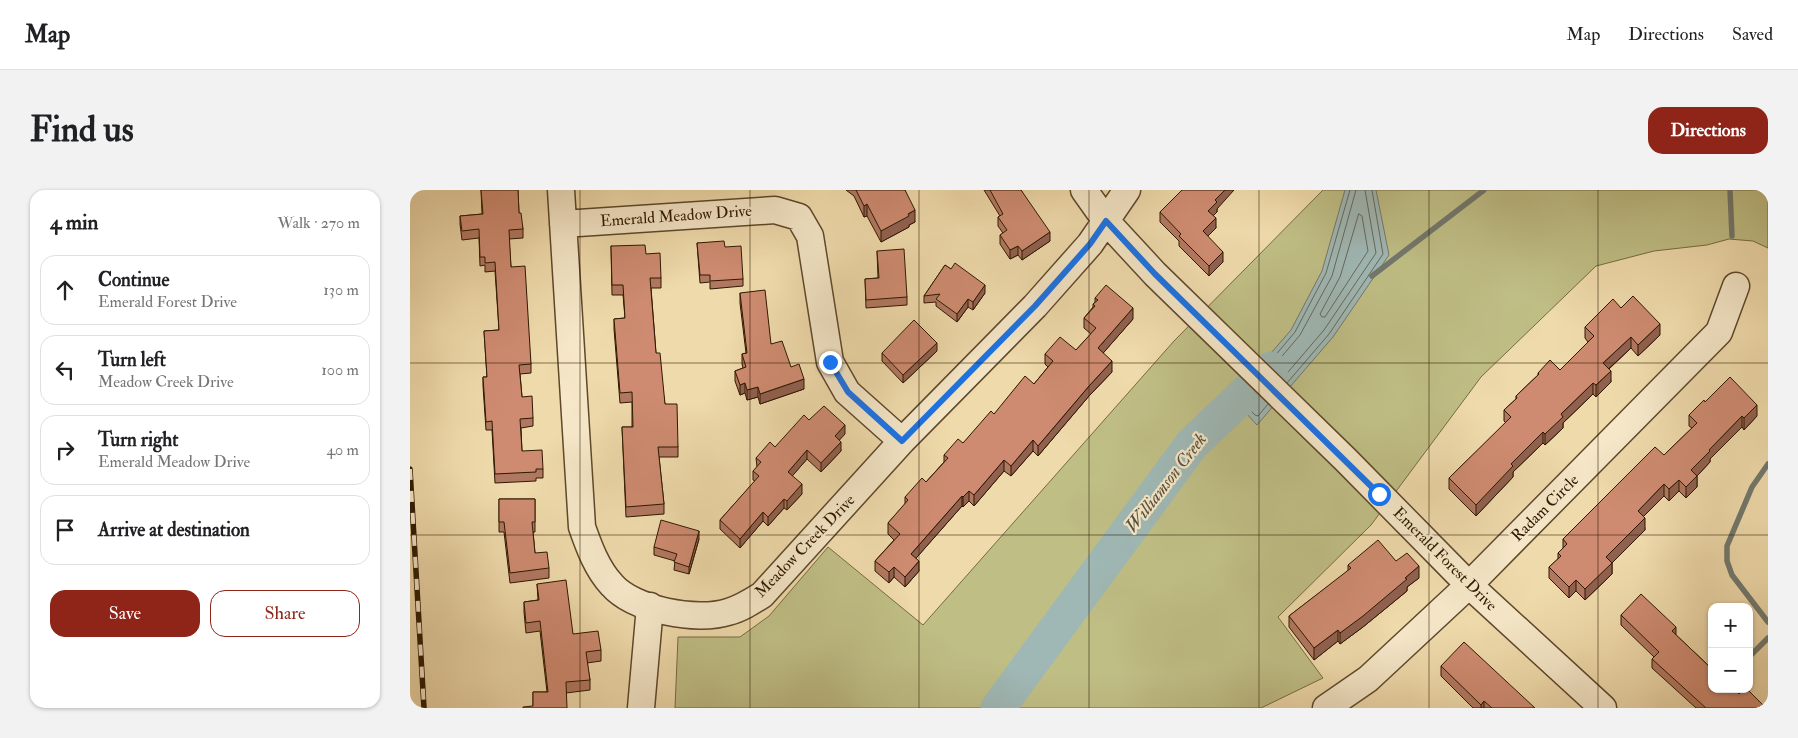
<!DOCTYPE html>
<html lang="en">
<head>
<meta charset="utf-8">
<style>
  :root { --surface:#fff; --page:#f2f2f2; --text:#202124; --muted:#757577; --line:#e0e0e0; --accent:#8f2418 }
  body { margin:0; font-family:"IM FELL Double Pica",serif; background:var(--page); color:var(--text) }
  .controls { position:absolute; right:15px; bottom:15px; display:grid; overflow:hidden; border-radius:10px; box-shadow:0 1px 4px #0004 }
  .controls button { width:45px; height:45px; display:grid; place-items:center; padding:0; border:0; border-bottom:1px solid var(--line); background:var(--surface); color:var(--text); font:25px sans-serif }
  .stop { position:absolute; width:15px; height:15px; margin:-11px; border:4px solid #1a73e8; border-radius:50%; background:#fff }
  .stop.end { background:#1a73e8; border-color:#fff; box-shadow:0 1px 5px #0008 }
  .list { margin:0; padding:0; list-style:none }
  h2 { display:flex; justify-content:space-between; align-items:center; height:65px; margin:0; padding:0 20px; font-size:21px }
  h2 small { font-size:16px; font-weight:400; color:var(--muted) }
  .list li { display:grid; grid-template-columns:32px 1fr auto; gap:15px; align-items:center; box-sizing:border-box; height:70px; margin:0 10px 10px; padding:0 10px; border:1px solid var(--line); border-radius:15px }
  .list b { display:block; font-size:19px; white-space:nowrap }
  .list p { margin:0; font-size:16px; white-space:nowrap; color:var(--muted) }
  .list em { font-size:16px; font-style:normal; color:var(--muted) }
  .actions { display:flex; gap:10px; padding:15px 20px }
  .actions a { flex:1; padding:11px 0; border:1px solid var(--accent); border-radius:15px; text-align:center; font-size:18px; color:var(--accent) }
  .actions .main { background:var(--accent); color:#fff }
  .icon { flex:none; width:28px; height:28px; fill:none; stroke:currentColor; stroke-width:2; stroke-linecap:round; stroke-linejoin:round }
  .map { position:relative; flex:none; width:1358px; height:518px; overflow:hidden; border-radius:15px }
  header { display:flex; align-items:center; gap:30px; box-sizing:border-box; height:70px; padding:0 25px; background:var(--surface); border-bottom:1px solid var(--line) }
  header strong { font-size:24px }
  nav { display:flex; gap:28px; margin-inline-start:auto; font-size:18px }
  .intro { display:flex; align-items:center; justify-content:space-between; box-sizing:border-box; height:120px; padding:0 30px }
  h1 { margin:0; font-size:35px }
  .button { padding:12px 22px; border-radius:15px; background:var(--accent); color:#fff; font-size:18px; font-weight:700 }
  main { display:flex; gap:30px; padding:0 30px }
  aside { flex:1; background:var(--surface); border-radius:15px; box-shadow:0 1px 4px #0004 }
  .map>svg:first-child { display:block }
  .green { fill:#bfbe85; stroke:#766b42 }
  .water { fill:#9fb8b5; stroke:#72786d }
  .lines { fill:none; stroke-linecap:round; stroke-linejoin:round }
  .shore { stroke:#66685a; stroke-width:1 }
  .stream { stroke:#72786d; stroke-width:5.5 }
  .river { stroke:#9fb8b5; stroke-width:35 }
  .minor-casing { stroke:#5e482b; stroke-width:29 }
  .minor { stroke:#f5e7c8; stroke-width:26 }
  .rail-casing { stroke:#2e1800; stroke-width:5.5 }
  .rail { stroke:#f5e7c8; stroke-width:4; stroke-dasharray:11; stroke-linecap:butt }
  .wall { fill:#b17861; stroke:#2e1800 }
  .shaded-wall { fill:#90614f; stroke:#2e1800 }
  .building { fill:#ce8b71; stroke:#2e1800 }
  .route { stroke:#1a73e8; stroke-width:6 }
  .grid { fill:none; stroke:#2e1800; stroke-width:1; stroke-opacity:0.55 }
  .labels { text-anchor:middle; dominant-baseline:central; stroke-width:4.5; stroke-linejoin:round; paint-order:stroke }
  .street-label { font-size:16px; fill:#2e1800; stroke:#f5e7c8 }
  .water-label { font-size:18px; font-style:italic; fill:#56503f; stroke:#f5e7c8 }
</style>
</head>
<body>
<header>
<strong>Map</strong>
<nav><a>Map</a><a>Directions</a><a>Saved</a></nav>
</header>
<div class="intro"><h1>Find us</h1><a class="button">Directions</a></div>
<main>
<aside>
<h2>4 min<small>Walk · 270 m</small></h2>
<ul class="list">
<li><svg class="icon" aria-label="ahead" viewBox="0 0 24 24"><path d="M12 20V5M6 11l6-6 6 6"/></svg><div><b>Continue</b><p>Emerald Forest Drive</p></div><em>130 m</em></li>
<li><svg class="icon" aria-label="left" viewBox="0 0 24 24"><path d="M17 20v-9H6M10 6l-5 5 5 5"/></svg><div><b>Turn left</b><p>Meadow Creek Drive</p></div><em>100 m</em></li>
<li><svg class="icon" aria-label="right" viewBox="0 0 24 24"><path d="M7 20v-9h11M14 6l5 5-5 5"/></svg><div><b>Turn right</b><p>Emerald Meadow Drive</p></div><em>40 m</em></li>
<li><svg class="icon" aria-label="arrive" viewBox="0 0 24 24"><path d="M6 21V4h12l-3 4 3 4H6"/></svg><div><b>Arrive at destination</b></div></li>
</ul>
<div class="actions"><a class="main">Save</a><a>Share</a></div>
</aside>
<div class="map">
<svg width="1358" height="518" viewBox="0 0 1358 518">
  <rect width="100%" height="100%" fill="#efdaab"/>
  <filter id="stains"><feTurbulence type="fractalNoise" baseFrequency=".004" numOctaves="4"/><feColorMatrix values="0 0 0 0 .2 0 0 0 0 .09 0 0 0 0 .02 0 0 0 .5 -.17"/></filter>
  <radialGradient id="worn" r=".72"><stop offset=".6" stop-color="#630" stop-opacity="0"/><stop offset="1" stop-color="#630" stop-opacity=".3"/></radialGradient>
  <!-- green -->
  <path class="green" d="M913,0h445v58l-15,-7 -24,-2 -22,6 -53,6 -58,15 -115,111 -110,148 -93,92 45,61 -62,30h-586l3,-71h62l29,-21 59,-69 95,78 251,-284z"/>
  <!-- water -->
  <path class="water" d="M935,0h31l13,65 -56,82 -76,88 -25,-27 59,-68 31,-59z"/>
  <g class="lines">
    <!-- shore -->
    <path class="shore" d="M949,24l3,2 6,35 -43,66h-3l-2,-3 20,-37z
      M858,174l27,-32 31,-59 24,-83
      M862,178l28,-33 32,-59 24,-86
      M873,188l41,-48 52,-77 -11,-63
      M877,193l42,-49 54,-80 -11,-64
      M839,196l-10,12 16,17 3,1 10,-12"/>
    <!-- stream -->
    <path class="stream" d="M1320,0l2,46
      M962,86l112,-86
      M1358,274l-16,23 -25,59v15l5,14 36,47
      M1339,467l19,-19"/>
    <!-- river -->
    <path class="river" d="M588,518l194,-264 79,-75"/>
    <!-- minor casing -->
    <g class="minor-casing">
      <path id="minor" d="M151,0l21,337c7,20 15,42 30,58 22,25 85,37 116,27 12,-3 23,-10 34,-17l140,-154 133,-135 55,-62 37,-54
        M674,0l22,31 49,53 191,186 123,125 134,123
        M153,34l212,-14 24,7 11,19 20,126 17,30 55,49
        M231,518l9,-102
        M916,518l42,-29 101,-94 250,-253 17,-46"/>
    </g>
    <!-- minor -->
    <use href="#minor" class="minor"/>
    <!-- rail casing -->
    <g class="rail-casing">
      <path id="rail" d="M0,279l14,239"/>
    </g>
    <!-- rail -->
    <use href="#rail" class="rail"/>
  </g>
  <!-- wall -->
  <path class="wall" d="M71,0h37l1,23 4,16v9l-14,1 2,28 20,97v9l-11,1 2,23 11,21v8l-12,2 1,23 21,18v9h-7v3l-41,2 -3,-53h-6l-3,-44v-9h4l-3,-46 15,-1 -4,-59 -10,1v-7l-5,1 -1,-28 -17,2 -2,-16v-8l22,-2z
    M436,0h59l10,32 -6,3v2l-28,15 -14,-26 -3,1 -10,-21z
    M574,0h37l29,51 -28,19 -4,-5 -8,4 -10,-15v-9l3,-2 -5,-7v-9l2,-1z
    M807,19v3l-4,3 3,13 -9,8 16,26 -14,14 -30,-30v-5l-19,-19v-10z
    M287,53l28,4 18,32v7l-33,3v-7l-10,1z
    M201,56l35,8 15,24v10h-10l5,65 9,51 13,43v10h-19l5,47v10l-38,3 -4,-90h10v-25l-12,1 -6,-74v-10l11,-1 -2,-23h-11z
    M467,61l30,46v8l-41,3 -1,-29 13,-1z
    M535,75l40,28 -12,17 -5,-3 -11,15 -21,-16v-4l-12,1v-7z
    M330,103l31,51 20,23 13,22 -44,15 -2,-7 -11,3 -2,-7 -5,2 -5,-14v-10l8,-3 -1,-4v-10l4,-1 -6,-50z
    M685,108l38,21 -30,34 9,19 -23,24 -51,60 -5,-5 -22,25 -7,-5 -30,35 -5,-5 -6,6 -1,-1 -46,52 3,13 -14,16 -11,-10 -5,6 -14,-12v-10l19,-21 -6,-6v-11l17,-19v-7l21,-15 18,-20v-7l19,-12 31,-29 40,-30 14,-17 -3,-3v-10l31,-4 15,-16 -7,-6v-10l9,-11v-3l2,-2z
    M1211,118l39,27 -22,21 -7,-8 -22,21 2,13 -15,15 -3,-3 -30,29v5l-18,17 -2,-2 -30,29v5l-37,39 -27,-27v-11l57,-55 -2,-2v-11l12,-11v-3l22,-21v-2l22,-3 28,-28 -3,-4v-11z
    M527,161l-34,32 -21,-22v-8z
    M1295,212l52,14 -13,14 -2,-3 -32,32v3l-13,14v11l-11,11 -7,-7 -10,10 -5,-5 -21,20 2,14 -33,33v11l-27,26 -9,-9 -7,7 -20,-20v-11l9,-8v-6l5,-5v-9l101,-84 28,-27 -3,-2v-11z
    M399,230l36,14 -6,6 2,11 -20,21 -14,-13 -15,17 10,18 -15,16 -3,-2 -16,18 -5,-5 -23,27 -20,-19v-9l35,-39 -2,-1v-9l4,-4 -1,-9 19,-11z
    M89,309h36v33h-2l2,21 14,15v10l-39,5 -6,-51h-5z
    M289,349l-10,35 -15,-4 1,-9 -21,-6v-8z
    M986,371l23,17 -12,9v4l-44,36 -23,17 -2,-3 -24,19 -25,-33v-11l59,-45v-6z
    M127,394l36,50 28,16v11l-14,2 3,17v10l-24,3 -33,13v-14h14l-7,-61 -14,2 -2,-21v-10l14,-2z
    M1211,425l55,20 63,59 24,14h-67l-44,-40v-9l2,-2 -33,-32z
    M1031,476l94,42h-62l-32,-32z"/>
  <!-- shaded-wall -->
  <path class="shaded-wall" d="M815,0h9l-17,19v3l-9,9v-10l7,-11z
    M457,14v12l-3,1v-11z
    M505,20v12l-6,3v2l-28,15v-11z
    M806,28v10l-13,13v-10z
    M640,42v9l-28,19v-9z
    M608,56v9l-8,4v-9z
    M813,62v10l-14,14v-10z
    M575,95v8l-12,17v-8z
    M558,109v8l-11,15v-8z
    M723,118v11l-35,40v-11z
    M1250,134v11l-22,21v-11z
    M1221,147v11l-28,26v-11z
    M527,153v8l-34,32v-8z
    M702,171v11l-23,24 -51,60v-10l51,-60z
    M1201,181v11l-15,15v-12z
    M394,189v10l-44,15v-10z
    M335,193v10l-5,2v-10z
    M1183,193v11l-30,29v5l-18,17v-11l16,-20z
    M348,197v10l-11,3v-10z
    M1347,215v11l-13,14v-12z
    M1332,226v11l-32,32v3l-13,14v11l-11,11v-11l5,-17 18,-20z
    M435,235v9l-10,11v-9z
    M1133,242v11l-30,29v5l-37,39v-11l35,-41z
    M623,250v11l-22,25v-10z
    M431,252v9l-20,21v-9z
    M397,260v9l-19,22v-9z
    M594,270v11l-30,35v-11z
    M1269,290v11l-10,10v-12z
    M392,294v10l-15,16v-9z
    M1254,294v12l-26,26v-11z
    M559,301v10l-6,6v-10z
    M552,306v10l-51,58v-10z
    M374,309v9l-16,18v-9z
    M353,322v9l-23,27v-9z
    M1235,328v12l-33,33v11l-27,26v-11l21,-32z
    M289,341v8l-10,35v-7z
    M509,371v10l-14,16v-10z
    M1009,376v12l-12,9v4l-44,36 -23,17v-11z
    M484,377v10l-5,6v-11z
    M1166,390v11l-7,7v-11z
    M1266,437v10l-4,-6z
    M928,440v11l-24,19v-12z
    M1074,511v7h-3v-3z"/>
  <!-- building -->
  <path class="building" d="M71,0h37l1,23h2l2,16 -14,1 2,37 14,-1 6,98 -12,1 3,32 10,-1 1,22 -13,1 2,32 20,-1 1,19h-7v3l-41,2 -3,-53 -6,1 -3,-45h4l-3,-46 15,-1 -4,-68 -10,1v-6h-5l-1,-28 -17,2 -2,-15 23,-2z
    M446,0h49l10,20 -7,4 1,2 -28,15 -14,-27 -3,2z
    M580,0h31l29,42 -28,19 -4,-5 -8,4 -10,-15 7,-5 -9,-13 5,-3z
    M772,0h43l-10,10 2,2 -9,9 8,7 -13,13 20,21 -14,14 -30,-30 2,-2 -21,-22z
    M314,51l1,6 16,-1 2,33 -33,2v-6h-10l-3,-32z
    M235,55l1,9 14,-1 1,25h-11l6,75h4l5,51h12l1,43h-20l6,57 -38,3 -4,-80h11l-1,-35 -12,1 -6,-74 11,-1 -2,-33h-11l-1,-39z
    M494,59l3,48 -41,3 -1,-21 14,-1 -2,-27z
    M545,73l30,22 -12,17 -5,-3 -11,15 -21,-15 4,-5 -16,2 21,-31 6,4z
    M696,95l27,23 -35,40 14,13 -23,25 -51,60 -5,-6 -22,26 -7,-6 -30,35 -5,-4 -6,6 -1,-1 -51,58 8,7 -14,16 -11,-10 -5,5 -14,-11 25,-27 -12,-11 20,-23 -3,-3 17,-19 4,4 22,-24 -4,-3 14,-16 5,4 28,-32 3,3 31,-38 9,8 19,-23 -8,-7 15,-17 16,13 20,-22 -12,-10 11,-12 -2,-2 5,-4 -3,-2z
    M355,100l6,54 11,-3 9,26 8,-3 5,15 -44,15 -2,-7 -11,3 -2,-7 -5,2 -5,-14 11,-4 -4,-13 5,-1 -7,-60z
    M1223,106l27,28 -22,21 -7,-8 -28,26 8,8 -15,14 -3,-2 -32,31 2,3 -18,17 -2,-2 -32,32 2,2 -37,39 -27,-27 62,-61 -7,-7 13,-12 -1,-2 23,-22 -1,-1 12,-13 10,10 34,-34 -9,-9 28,-28 8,9z
    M504,130l23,23 -34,32 -21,-22z
    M1320,187l27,28 -13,13 -2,-2 -33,34 1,1 -19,19 6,6 -11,11 -7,-7 -10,9 -5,-5 -26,27 7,7 -39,39 6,6 -27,26 -9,-9 -7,7 -20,-20 12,-11 -3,-3 9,-9 -4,-5 92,-92 9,8 33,-32 -8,-8 15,-15 1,2z
    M414,216l21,19 -10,11 6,6 -20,21 -14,-13 -19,22 14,12 -15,17 -3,-2 -16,18 -5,-5 -23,27 -20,-19 39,-44 -6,-5 8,-9 -5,-4 14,-16 5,5 29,-32 5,5z
    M89,309h36v23h-3l3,31 12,-1 2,16 -39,5 -6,-51h-5z
    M251,330l38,11 -10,36 -15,-5 3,-8 -23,-7z
    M968,350l18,21 11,-8 12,13 -14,12 2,1 -44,37 -23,17 -2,-3 -24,18 -25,-32 62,-48 -3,-3z
    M156,390l7,54 25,-3 3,19 -15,2 4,28 -24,2 1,26h-44v-1l10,-1v-14h15l-8,-71 -14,2 -2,-21 15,-2 -2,-16z
    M1231,404l35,33 -4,4 40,38v20h22l5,5 4,-5h4l16,16 -3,3h-54l-54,-49 7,-7 -38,-37z
    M1054,452l71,66h-43l-8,-7 -3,4 -40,-39z"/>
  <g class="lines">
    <!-- route -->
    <path class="route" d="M420,172l18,30 54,49 133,-135 55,-62 16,-23 49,53 224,220"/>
  </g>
  <!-- grid -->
  <path class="grid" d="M170,0v518M340,0v518M509,0v518M679,0v518M849,0v518M1019,0v518M1188,0v518M0,173h1358M0,345h1358"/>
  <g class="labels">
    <!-- street labels -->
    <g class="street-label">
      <text transform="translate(266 26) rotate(-4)">Emerald Meadow Drive</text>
      <text transform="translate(1135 318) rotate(-45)">Radam Circle</text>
      <text transform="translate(395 356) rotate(-46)">Meadow Creek Drive</text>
      <text transform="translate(1035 369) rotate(45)">Emerald Forest Drive</text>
    </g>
    <!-- water labels -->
    <g class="water-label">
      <text transform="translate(756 293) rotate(-52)">Williamson Creek</text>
    </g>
  </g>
  <rect width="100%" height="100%" filter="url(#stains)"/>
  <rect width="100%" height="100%" fill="url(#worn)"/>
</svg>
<div class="controls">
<button>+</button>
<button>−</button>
</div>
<div class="stop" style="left:969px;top:304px"></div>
<div class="stop end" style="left:420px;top:172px"></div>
</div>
</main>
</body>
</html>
